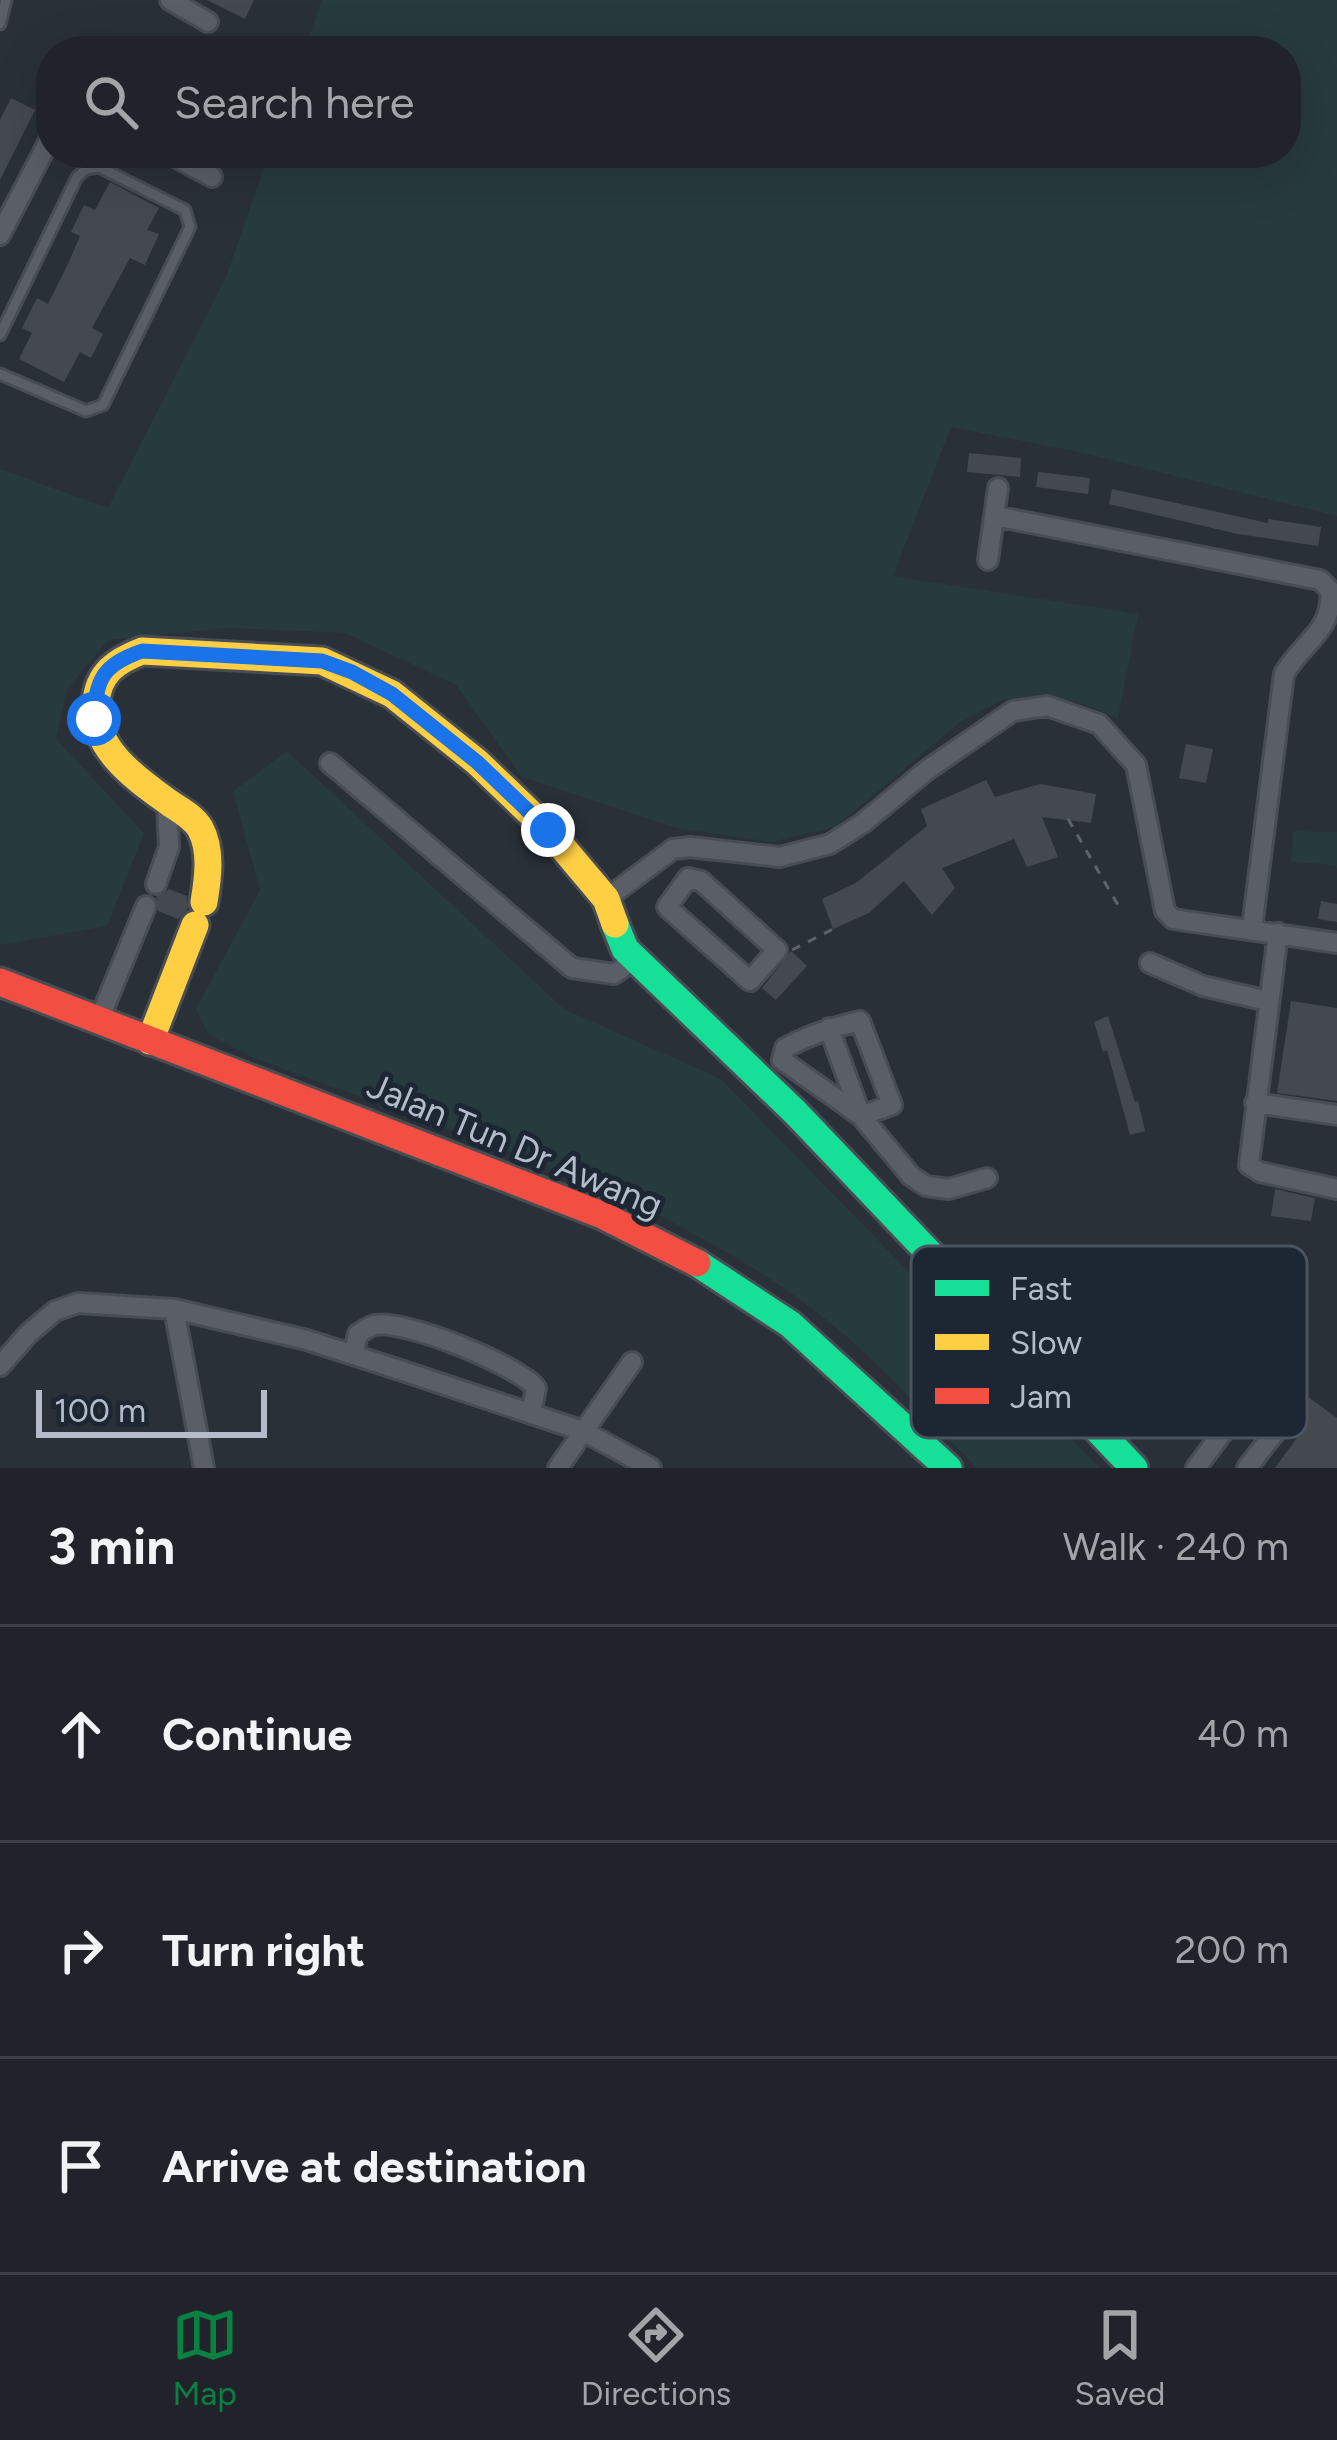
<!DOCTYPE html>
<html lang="en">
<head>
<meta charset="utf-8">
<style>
  :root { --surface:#20242a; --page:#2d3036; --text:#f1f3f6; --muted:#a2a4a8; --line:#3d4147; --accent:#0b8043 }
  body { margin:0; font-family:Figtree,sans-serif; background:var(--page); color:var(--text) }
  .scale { position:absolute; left:36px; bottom:30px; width:231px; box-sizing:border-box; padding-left:12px; border:6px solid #b4bcc9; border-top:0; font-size:33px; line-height:42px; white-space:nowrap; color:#b4bcc9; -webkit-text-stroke:9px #1d2633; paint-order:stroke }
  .stop { position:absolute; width:36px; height:36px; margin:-27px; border:9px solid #1a73e8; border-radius:50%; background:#fff }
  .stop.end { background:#1a73e8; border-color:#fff; box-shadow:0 3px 12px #0008 }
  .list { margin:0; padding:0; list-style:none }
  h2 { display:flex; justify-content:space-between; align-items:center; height:156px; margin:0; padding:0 48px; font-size:51px }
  h2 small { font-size:39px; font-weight:400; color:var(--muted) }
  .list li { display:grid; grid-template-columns:78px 1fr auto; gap:36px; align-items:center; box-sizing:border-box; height:216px; padding:0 48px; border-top:3px solid var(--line) }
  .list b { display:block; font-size:45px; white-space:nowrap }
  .list em { font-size:39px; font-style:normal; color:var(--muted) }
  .icon { flex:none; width:66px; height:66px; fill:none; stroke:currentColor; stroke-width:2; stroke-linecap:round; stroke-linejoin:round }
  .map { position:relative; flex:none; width:1337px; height:1468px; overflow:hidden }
  .search { position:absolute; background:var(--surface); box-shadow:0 12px 48px #0002; left:36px; right:36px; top:36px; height:132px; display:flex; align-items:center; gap:30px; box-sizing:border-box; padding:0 42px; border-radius:48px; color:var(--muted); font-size:45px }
  .sheet { height:804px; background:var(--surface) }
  nav { display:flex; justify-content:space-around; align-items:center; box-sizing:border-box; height:168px; border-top:3px solid var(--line); background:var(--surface); font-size:33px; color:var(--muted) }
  nav a { display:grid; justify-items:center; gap:6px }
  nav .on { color:var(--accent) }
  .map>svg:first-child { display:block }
  .green { fill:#273a3e }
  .building { fill:#444950 }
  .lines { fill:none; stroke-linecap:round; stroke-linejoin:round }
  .lane-casing { stroke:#484c53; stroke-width:15 }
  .street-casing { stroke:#484c53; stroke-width:24 }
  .fast-casing { stroke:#484c53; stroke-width:33 }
  .slow-casing { stroke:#484c53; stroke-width:33 }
  .jam-casing { stroke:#484c53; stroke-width:33 }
  .path { stroke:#5d636a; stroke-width:3; stroke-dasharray:9 9; stroke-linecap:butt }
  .lane { stroke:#5a5e66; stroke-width:9 }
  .street { stroke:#5a5e66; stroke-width:18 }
  .fast { stroke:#16e098; stroke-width:27 }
  .slow { stroke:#ffcf43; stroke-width:27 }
  .jam { stroke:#f24e42; stroke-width:27 }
  .route { stroke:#1a73e8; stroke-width:15 }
  .labels { text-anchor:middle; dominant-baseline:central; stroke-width:10; stroke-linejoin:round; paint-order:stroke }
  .street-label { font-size:36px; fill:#b4bcc9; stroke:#1d2633 }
  .key { fill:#1d2633; stroke:#4a5360; stroke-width:3 }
  .key-label { font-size:33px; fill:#b4bcc9 }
</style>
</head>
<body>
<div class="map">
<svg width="1337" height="1468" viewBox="0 0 1337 1468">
  <rect width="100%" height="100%" fill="#2a3038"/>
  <!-- green -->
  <path class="green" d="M322,0h1015v516l-258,-64 -128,-25 -58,149 245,38 -20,104 -35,-14 -42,-7 -39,3 -43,23 -124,104 -64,15 -94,-14 -155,-51 -66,-92 -111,-52 -116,-5 -121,12 -41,49 -11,50 88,94 -37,93 -107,19v-476l108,39 118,-231 43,-124h1017v-102h-982z
    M287,751l277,258 157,70 379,389h-123c-46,-47 -92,-100 -143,-142 -162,-133 -386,-195 -580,-268l-45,-23 -13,-26 64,-119 -27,-99z
    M1293,831l44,1v37l-2,-4 -44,-3z"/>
  <!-- building -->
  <path class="building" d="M207,0h47l-9,19z
    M11,98l24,12 -35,70v-60z
    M110,182l49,26 -12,22 12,4 -14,31 -15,-7 -38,70 11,6 -12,24 -11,-6 -16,30 -45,-23 13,-26 -10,-5 15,-30 11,6 19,-38 13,-30 -9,-4 13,-27 11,5z
    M969,453l52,5 -1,19 -53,-5z
    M1038,472l52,6 -2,16 -52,-7z
    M1112,489l156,34v-4l53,8 -3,19 -80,-12 -129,-30z
    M1186,744l27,5 -7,34 -27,-5z
    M986,780l9,17 45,-13 56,10 -5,29 -49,-6 16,40 -31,10 -13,-28 -72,29 13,20 -23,27 -28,-34 -35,32 -36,16 -11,-30 34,-16 71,-57 -6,-17z
    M169,889l18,7 1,13 -10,10 -20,-8 -2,-14z
    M1321,901l16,3v18l-19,-3z
    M791,951l16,15 -31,34 -14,-12z
    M1291,1001l46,7v93l-60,-8z
    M1108,1016l27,86 3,-1 7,30 -15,4 -23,-85 -4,2 -9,-30z
    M1275,1189l40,9 -4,23 -40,-5z
    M1266,1373l34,25 3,-5 34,25v50h-62l24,-33 -7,-5 -6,-15 3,-3 -33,-24z"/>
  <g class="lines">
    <!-- lane casing -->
    <g class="lane-casing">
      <path id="lane" d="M0,24l6,-24
        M0,335l77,-158 9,-8 13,-2 86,43 5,17 -87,178 -17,6 -86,-37"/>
    </g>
    <!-- street casing -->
    <g class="street-casing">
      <path id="street" d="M170,0l38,22
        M168,153l44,24
        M0,235l51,-98
        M995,516l325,64 10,10c4,41 -28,52 -46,84l-32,254
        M988,560l10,-72
        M330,763l242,205 42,6 20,-14
        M688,878l13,3 76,69 -27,31 -83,-74z
        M156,884l13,-37 -2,-46
        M606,899l67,-50 17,-2 90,10 50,-13 33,-21 64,-53 86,-59 34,-5 52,18 37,41 29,146 8,8 164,24
        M1278,933l-29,232 11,7 77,17
        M1150,963l53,23 65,15
        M99,1020l47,-114
        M829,1028l32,88 31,-11 -32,-84c-27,6 -51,14 -75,27l-3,12 79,56 50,60 15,10 23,3 38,-11
        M1255,1103l82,12
        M174,1309l30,159
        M353,1355l5,-21c6,-3 11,-8 17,-9 29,-6 145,41 161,63l-5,26
        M0,1366l28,-32 27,-23 23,-8 96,6 133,31 105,34 171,57 68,37
        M558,1468l74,-106
        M1196,1468l51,-68 32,27 -32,41"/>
    </g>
    <!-- fast casing -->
    <g class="fast-casing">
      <path id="fast" d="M615,924l10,25 170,163 339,356
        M697,1263l93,61 158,144"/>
    </g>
    <!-- slow casing -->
    <g class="slow-casing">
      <path id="slow" d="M204,902c4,-24 8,-52 -4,-74 -7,-11 -18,-17 -29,-24 -33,-24 -79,-54 -75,-101 2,-30 20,-42 46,-52l180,10 70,33 85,68 71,68 58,69 9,25
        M150,1041l45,-116"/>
    </g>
    <!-- jam casing -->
    <g class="jam-casing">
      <path id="jam" d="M0,982l602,233 95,48"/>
    </g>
    <!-- path -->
    <path class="path" d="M1068,819l54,93
      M792,950l41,-21"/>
    <!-- lane -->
    <use href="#lane" class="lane"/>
    <!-- street -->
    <use href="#street" class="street"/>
    <!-- fast -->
    <use href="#fast" class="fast"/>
    <!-- slow -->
    <use href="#slow" class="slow"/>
    <!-- jam -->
    <use href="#jam" class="jam"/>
  </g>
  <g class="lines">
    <!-- route -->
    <path class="route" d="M94,719c2,-41 9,-54 48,-68l180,10 30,11 40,22 85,68 71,68"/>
  </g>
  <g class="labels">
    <!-- street labels -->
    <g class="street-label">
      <text transform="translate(515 1145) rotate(23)">Jalan Tun Dr Awang</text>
    </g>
  </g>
  <!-- legend -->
  <rect x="911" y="1246" width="396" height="192" rx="18" class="key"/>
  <rect x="935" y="1280" width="54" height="16" fill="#16e098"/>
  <rect x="935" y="1334" width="54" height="16" fill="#ffcf43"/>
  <rect x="935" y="1388" width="54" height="16" fill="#f24e42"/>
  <g class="key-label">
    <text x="1010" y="1300">Fast</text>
    <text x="1010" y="1354">Slow</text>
    <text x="1010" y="1408">Jam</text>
  </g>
</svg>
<div class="scale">100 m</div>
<div class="stop" style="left:94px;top:719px"></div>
<div class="stop end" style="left:548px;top:830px"></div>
<div class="search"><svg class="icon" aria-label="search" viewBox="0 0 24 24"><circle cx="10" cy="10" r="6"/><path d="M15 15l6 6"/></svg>Search here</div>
</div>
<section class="sheet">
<h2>3 min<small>Walk · 240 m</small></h2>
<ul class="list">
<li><svg class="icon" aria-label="ahead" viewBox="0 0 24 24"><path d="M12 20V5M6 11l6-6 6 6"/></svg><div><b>Continue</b></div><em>40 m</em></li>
<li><svg class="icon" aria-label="right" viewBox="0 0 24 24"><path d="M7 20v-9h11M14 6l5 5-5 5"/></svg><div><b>Turn right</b></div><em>200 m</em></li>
<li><svg class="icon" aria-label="arrive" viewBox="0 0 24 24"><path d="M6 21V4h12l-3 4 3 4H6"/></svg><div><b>Arrive at destination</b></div></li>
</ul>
</section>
<nav>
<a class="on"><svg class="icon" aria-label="map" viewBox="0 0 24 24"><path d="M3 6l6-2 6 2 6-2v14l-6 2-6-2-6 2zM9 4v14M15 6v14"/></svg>Map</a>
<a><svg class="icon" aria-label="directions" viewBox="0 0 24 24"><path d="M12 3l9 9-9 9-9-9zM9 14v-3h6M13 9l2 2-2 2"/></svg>Directions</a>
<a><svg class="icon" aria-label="saved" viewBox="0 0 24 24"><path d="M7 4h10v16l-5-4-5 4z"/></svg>Saved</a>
</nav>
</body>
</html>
